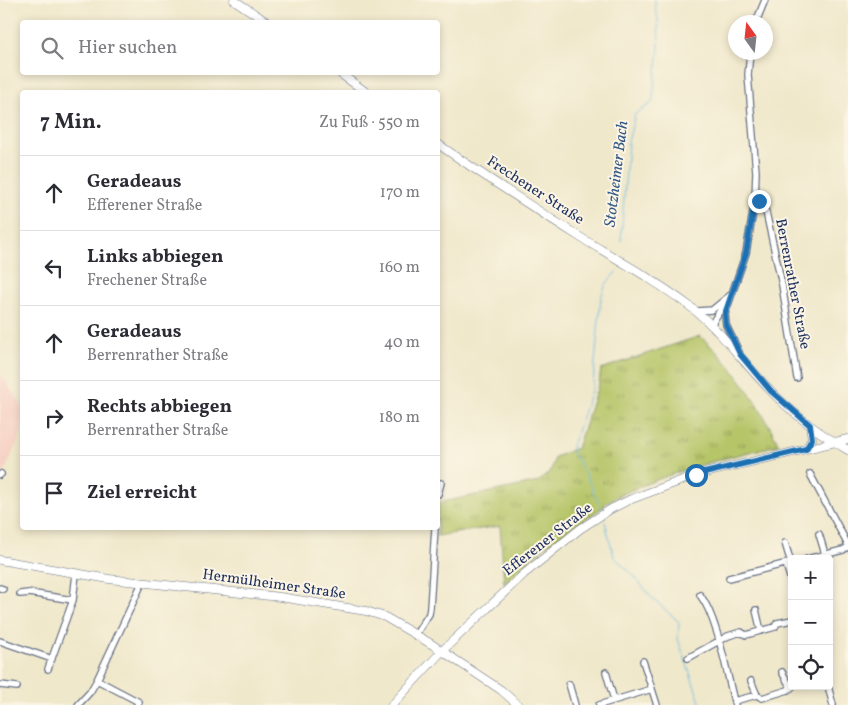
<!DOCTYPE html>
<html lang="de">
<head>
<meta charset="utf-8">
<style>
  :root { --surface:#fff; --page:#f7f7f7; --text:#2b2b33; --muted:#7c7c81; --line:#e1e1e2 }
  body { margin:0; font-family:Vollkorn,serif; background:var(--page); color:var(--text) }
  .controls { position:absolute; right:15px; bottom:15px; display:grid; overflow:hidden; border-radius:5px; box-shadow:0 2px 8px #0003 }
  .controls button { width:45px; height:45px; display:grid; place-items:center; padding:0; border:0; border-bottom:1px solid var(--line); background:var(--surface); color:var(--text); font:25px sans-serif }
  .compass { position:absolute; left:728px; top:15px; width:45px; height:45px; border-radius:50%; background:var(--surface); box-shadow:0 2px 8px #0003; rotate:345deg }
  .stop { position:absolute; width:15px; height:15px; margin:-11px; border:4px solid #1f6fb2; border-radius:50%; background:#fff }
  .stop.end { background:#1f6fb2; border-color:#fff; box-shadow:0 1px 5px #0008 }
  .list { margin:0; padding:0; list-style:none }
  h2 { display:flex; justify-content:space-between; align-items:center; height:65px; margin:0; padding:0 20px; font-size:21px }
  h2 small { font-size:16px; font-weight:400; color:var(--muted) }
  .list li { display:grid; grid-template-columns:32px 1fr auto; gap:15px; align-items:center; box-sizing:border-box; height:75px; padding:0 20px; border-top:1px solid var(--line) }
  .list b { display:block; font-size:19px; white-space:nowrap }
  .list p { margin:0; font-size:16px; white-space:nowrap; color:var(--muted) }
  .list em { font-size:16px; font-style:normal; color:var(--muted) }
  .icon { flex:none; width:28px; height:28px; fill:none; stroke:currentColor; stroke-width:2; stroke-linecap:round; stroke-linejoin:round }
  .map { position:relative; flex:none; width:848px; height:705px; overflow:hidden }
  .search { position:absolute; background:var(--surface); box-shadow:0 2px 8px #0003; left:20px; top:20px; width:420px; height:55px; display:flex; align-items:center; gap:12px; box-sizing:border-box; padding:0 18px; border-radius:5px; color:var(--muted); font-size:19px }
  .panel { position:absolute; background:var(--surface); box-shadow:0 2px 8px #0003; left:20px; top:90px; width:420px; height:440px; border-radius:5px }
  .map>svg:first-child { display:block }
  .built { fill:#f6d2c5 }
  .grass { fill:url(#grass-tufts); stroke:#687a62 }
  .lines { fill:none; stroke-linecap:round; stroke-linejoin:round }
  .stream { stroke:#67bae3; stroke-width:1 }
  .street-casing { stroke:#667084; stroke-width:8 }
  .secondary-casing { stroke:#667084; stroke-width:9 }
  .street { stroke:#fff; stroke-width:5.5 }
  .secondary { stroke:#fff; stroke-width:8 }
  .route { stroke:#1f6fb2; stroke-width:6 }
  .labels { text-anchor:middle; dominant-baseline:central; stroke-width:4; stroke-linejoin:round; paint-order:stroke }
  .street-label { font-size:15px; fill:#1b2f5e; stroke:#fcf5e5 }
  .water-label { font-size:16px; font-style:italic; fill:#325986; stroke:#fcf5e5 }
</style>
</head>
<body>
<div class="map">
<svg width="848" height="705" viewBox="0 0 848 705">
  <defs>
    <pattern id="grass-tufts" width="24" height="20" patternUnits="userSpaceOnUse" patternTransform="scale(1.25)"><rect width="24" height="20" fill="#b6c567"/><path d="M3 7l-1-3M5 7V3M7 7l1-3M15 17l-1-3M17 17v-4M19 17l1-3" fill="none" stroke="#93a058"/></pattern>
  </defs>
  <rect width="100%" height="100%" fill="#fcf5e5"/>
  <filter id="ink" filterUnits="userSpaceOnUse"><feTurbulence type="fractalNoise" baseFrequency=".02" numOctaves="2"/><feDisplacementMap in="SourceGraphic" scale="10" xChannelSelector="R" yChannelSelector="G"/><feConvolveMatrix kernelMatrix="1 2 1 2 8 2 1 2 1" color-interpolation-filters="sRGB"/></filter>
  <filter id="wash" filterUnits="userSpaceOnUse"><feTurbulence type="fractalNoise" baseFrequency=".0096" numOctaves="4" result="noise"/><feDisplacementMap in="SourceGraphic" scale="20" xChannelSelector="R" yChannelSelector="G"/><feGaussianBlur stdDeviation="1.12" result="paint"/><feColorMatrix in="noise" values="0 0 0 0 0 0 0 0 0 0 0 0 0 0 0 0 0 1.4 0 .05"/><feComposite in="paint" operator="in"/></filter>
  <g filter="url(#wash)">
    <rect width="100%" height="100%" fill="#f0e8cb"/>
    <!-- built -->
    <path class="built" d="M0,374l22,31v26l-18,42 -4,-2z"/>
    <!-- grass -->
    <path class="grass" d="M700,336c34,29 60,69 79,109 -60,14 -119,29 -174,58v3l-56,37 -45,40 -4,-57 -63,10 1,-33 100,-21 13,-11 4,-14 22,-9 22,-65 2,-14z"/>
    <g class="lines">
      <!-- stream -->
      <path class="stream" d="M621,241l7,-99 7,-28 17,-11 7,-52 -1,-32 -3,-11v-8
        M601,508l-14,-31 -15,-25v-6l21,-61 8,-88 5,-13 10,-12
        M605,522l9,35 20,19 17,21 28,25 -1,17 23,66"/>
    </g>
  </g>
  <g filter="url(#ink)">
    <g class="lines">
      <!-- street casing -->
      <g class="street-casing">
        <path id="street" d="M756,22l9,-22
          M755,200l7,3 4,9 16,73 15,93
          M697,311l15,-1 17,-14
          M711,325l13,-21
          M739,352l-13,-27 -1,-11 21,-61 9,-53 1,-28 -8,-97 2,-23
          M810,474l38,71
          M0,475l1,-1
          M438,494l3,-11
          M819,534l6,20
          M785,543l6,20
          M807,559l36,-9 5,-3
          M786,564l6,20
          M729,578l63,-16
          M0,588l3,1
          M20,594l9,-1 44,7
          M700,595c18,23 27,81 35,110
          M756,610l5,21
          M416,634l13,-20 1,-6 5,-80
          M0,641l52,18
          M688,658l40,-22 13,-4 5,3 29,-8 2,-4 15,-3
          M643,661l14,44
          M48,669l25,-69 3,-26
          M606,672l8,28
          M782,672l9,16
          M97,680l42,22 -2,3
          M751,681l6,14
          M569,684l6,21
          M0,685l17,2
          M828,686l5,19
          M734,701l23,-6 5,3 26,-8 5,-4
          M78,705l12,-13 7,-12 45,-97
          M599,705l53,-16"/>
      </g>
      <!-- secondary casing -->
      <g class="secondary-casing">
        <path id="secondary" d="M234,0l33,22
          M338,72l28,20
          M438,144c47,33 96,64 145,95 37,22 75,43 109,69 30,24 52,55 78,82 23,24 50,44 78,60
          M806,449l6,-10 -2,-14
          M0,560l109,19 171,18 86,14 19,6 48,28 68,45 17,15
          M392,705l50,-54 82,-77 56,-45 31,-20 18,-9 67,-25 152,-36"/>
      </g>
      <!-- street -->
      <use href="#street" class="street"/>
      <!-- secondary -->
      <use href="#secondary" class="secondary"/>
    </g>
  </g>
  <g class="lines" filter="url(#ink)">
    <!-- route -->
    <path class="route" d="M696,475l110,-26 6,-10 -2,-14 -39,-34 -31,-37 -14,-29 -1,-11 21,-61 9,-53 4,1"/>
  </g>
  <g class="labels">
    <!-- street labels -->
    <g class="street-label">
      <text transform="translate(535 191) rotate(33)">Frechener Straße</text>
      <text transform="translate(792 284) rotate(79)">Berrenrather Straße</text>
      <text transform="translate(548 540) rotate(-38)">Efferener Straße</text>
      <text transform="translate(274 585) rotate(8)">Hermülheimer Straße</text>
    </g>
    <!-- water labels -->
    <g class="water-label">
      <text transform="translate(617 174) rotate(-83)">Stotzheimer Bach</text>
    </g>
  </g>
</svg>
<div class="controls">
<button>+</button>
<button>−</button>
<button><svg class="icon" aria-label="locate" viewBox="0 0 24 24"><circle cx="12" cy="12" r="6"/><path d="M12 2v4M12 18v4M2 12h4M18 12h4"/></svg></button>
</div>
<svg class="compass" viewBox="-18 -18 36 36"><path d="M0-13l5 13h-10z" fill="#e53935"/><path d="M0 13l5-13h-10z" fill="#7c7c81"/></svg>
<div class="stop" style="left:696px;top:475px"></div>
<div class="stop end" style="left:759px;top:201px"></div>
<div class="search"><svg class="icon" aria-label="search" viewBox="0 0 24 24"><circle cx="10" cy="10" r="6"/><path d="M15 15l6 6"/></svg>Hier suchen</div>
<section class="panel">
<h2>7 Min.<small>Zu Fuß · 550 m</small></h2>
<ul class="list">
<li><svg class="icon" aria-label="ahead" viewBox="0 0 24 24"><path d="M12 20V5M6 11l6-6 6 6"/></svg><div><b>Geradeaus</b><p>Efferener Straße</p></div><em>170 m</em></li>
<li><svg class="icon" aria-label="left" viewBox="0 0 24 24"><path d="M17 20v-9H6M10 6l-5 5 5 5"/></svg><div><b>Links abbiegen</b><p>Frechener Straße</p></div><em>160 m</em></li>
<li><svg class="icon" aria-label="ahead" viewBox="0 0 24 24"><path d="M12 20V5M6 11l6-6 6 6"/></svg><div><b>Geradeaus</b><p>Berrenrather Straße</p></div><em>40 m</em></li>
<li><svg class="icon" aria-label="right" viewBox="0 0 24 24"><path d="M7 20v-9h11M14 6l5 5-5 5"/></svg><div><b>Rechts abbiegen</b><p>Berrenrather Straße</p></div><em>180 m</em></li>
<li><svg class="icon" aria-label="arrive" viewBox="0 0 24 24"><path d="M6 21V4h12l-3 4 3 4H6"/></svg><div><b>Ziel erreicht</b></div></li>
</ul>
</section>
</div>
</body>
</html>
